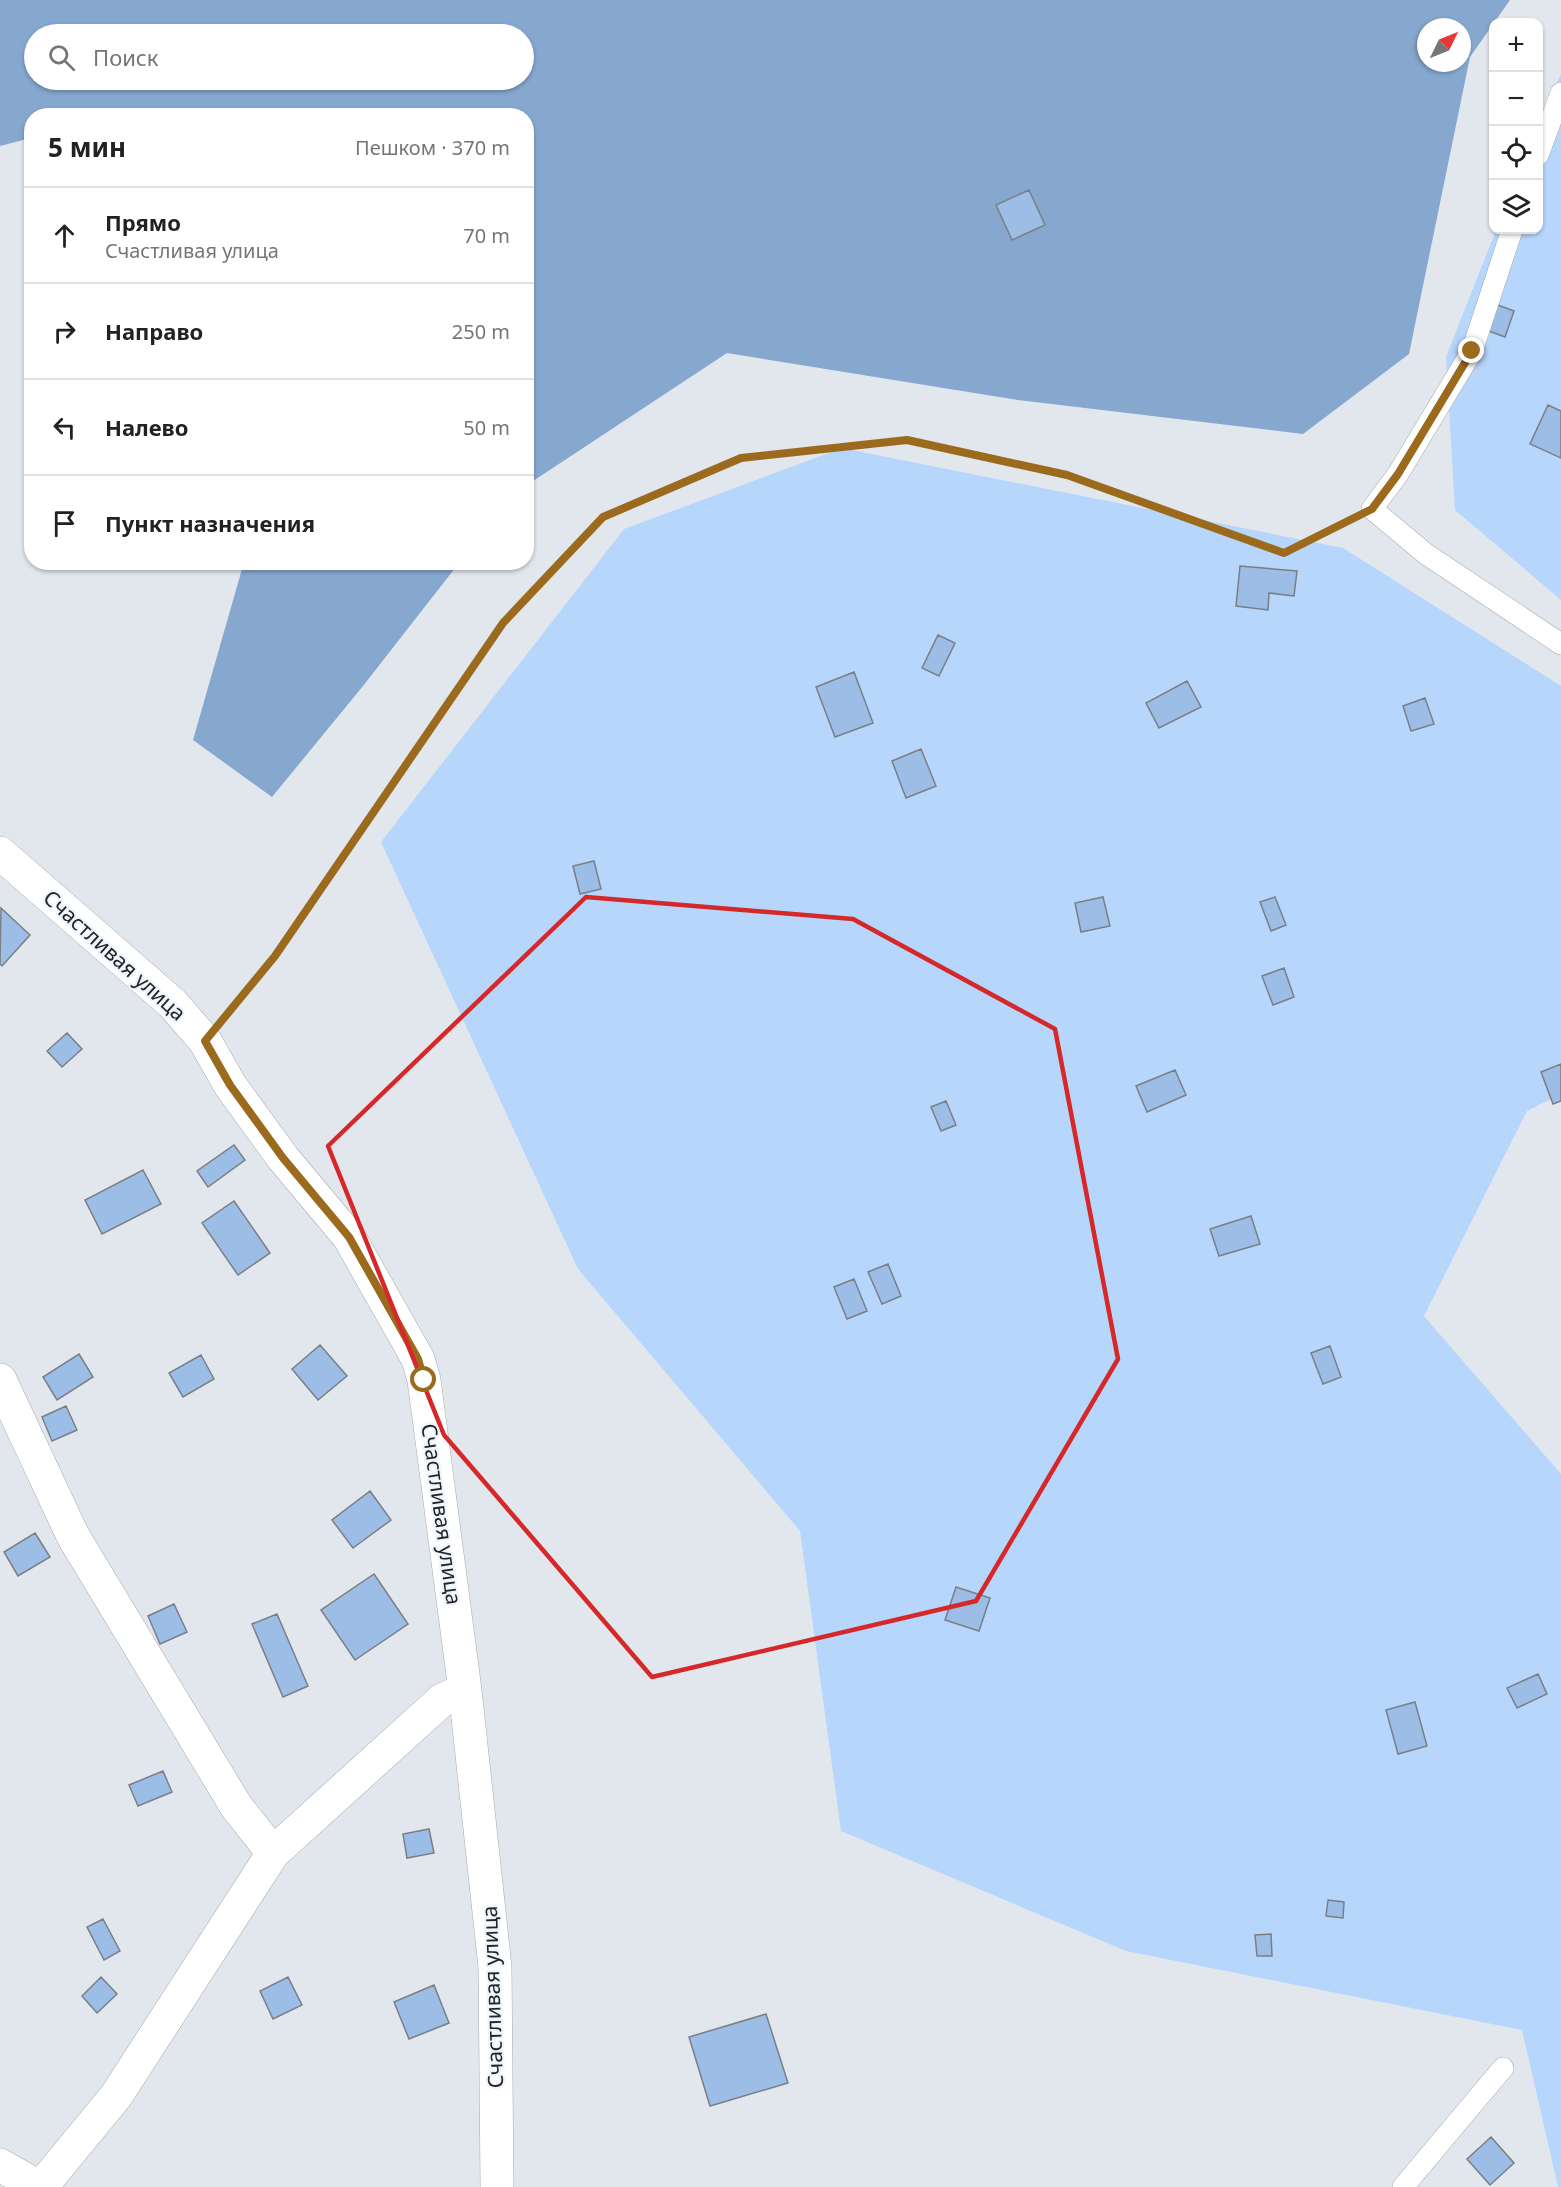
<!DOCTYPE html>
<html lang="ru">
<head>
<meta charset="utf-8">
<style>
  :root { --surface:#fff; --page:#f6f6f6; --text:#222; --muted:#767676; --line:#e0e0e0 }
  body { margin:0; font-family:"Noto Sans",sans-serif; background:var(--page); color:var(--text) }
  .controls { position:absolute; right:18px; top:18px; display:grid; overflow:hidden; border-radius:12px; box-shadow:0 2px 4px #0004 }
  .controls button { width:54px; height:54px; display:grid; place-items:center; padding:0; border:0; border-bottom:2px solid var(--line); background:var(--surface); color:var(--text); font:30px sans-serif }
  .compass { position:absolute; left:1417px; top:18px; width:54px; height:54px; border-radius:50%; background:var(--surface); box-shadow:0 2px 4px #0004; rotate:47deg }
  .stop { position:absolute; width:18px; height:18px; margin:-14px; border:4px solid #9b6a1d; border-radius:50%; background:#fff }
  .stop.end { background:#9b6a1d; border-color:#fff; box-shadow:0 2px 6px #0008 }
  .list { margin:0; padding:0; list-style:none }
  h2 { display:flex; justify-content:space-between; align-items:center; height:78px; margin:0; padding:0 24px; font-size:26px }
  h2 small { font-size:20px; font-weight:400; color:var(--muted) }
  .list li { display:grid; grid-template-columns:39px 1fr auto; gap:18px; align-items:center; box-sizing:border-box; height:96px; padding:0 24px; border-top:2px solid var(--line) }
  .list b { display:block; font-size:22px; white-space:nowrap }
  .list p { margin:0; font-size:20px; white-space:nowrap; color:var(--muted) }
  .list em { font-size:20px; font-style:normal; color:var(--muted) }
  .icon { flex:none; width:33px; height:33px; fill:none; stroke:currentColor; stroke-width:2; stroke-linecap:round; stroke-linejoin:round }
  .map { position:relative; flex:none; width:1561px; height:2187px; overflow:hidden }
  .search { position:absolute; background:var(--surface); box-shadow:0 2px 4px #0004; left:24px; top:24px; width:510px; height:66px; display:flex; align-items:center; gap:15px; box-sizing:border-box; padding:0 21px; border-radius:33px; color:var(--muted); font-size:22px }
  .panel { position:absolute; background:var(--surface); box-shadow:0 2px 4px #0004; left:24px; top:108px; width:510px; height:462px; border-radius:24px }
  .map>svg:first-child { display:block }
  .green { fill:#b7d6fc }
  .forest { fill:#86a7ce; fill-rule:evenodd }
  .building { fill:#9cbde6; stroke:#7a7f85; stroke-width:1.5 }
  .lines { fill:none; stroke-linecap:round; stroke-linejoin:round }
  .lane-casing { stroke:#a5aab1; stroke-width:22 }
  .street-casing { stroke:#a5aab1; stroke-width:34 }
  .path { stroke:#9ea2a7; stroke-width:4; stroke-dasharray:4.5 4.5; stroke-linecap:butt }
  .lane { stroke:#fff; stroke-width:21 }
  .street { stroke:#fff; stroke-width:33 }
  .route { stroke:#9b6a1d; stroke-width:8 }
  .marked { fill:none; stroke:#d62828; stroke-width:4.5; stroke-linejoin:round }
  .labels { text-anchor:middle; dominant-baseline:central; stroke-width:4.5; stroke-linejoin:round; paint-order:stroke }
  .street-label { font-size:21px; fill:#222426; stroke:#eff5fc }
</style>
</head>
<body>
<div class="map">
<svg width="1561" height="2187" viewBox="0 0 1561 2187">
  <rect width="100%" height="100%" fill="#e2e7ee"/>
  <!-- green -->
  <path class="green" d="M1561,74v526l-106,-90 -9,-153 50,-127h42l1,-110z
    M842,448l501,100 218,138v408l-34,17 -103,205 137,158v713h-3l-36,-157 -396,-79 -285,-120 -41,-300 -222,-262 -197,-427 243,-313z"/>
  <!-- forest -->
  <path class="forest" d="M0,0h1510l-40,57 -61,297 -106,80 -285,-34 -291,-47 -200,132 -1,-369h-494l-1,22 -31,8zM1426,27h36v36h-36zM34,34h490v46h-490z
    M244,562l215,1 -96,123 -91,111 -79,-57z"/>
  <!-- building -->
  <path class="building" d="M1029,190l16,35 -33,15 -16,-35z
    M1495,304l19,7 -9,26 -19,-7z
    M1548,405l13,6v47l-31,-14z
    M1240,566l57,5 -3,25 -25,-3 -1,17 -32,-4z
    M938,635l17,8 -16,33 -17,-8z
    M854,672l19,51 -38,14 -19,-50z
    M1187,681l14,26 -42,21 -13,-25z
    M1425,698l9,26 -23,7 -8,-25z
    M921,749l15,37 -30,12 -14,-37z
    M594,861l7,28 -21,5 -7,-28z
    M1103,897l7,29 -29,6 -6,-29z
    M1275,897l11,28 -15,6 -11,-29z
    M1,908l29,27 -28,31 -2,-2z
    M1284,968l10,29 -21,8 -11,-29z
    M67,1033l15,16 -20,18 -15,-16z
    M1561,1064v37l-8,3 -12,-32z
    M1175,1070l11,25 -39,17 -11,-26z
    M946,1101l10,24 -15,6 -10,-24z
    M234,1145l11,15 -37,27 -11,-16z
    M143,1170l18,34 -59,30 -17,-34z
    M234,1201l36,52 -32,22 -36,-52z
    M1251,1216l9,28 -41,12 -9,-27z
    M888,1264l13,32 -19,8 -14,-32z
    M854,1279l13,32 -20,8 -13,-32z
    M320,1345l27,31 -29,24 -26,-31z
    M1330,1346l11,31 -18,7 -12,-31z
    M79,1354l14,23 -36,23 -14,-23z
    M201,1355l13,24 -31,18 -14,-24z
    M66,1406l11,24 -25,11 -10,-24z
    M370,1491l21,29 -38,28 -21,-28z
    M35,1533l15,24 -32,19 -14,-24z
    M374,1574l34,50 -53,36 -34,-50z
    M956,1587l34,11 -11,33 -34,-11z
    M174,1604l13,28 -27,12 -12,-28z
    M277,1614l31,72 -25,11 -31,-73z
    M1538,1674l9,20 -30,14 -10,-20z
    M1415,1702l12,44 -29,8 -12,-44z
    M163,1771l9,21 -34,14 -9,-21z
    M429,1829l5,24 -27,5 -4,-24z
    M1328,1900l16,2 -1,16 -17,-2z
    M103,1919l17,32 -16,9 -17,-33z
    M1271,1934l1,22h-15l-2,-21z
    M101,1977l16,17 -20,19 -15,-17z
    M288,1977l14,28 -29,14 -13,-28z
    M434,1985l15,38 -40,16 -15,-37z
    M766,2014l22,69 -78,23 -21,-69z
    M1491,2137l23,26 -24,22 -23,-26z"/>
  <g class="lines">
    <!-- lane casing -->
    <g class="lane-casing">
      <path id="lane" d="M1538,155l23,-62
        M1512,230l-40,121 -74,123 -26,35 54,45 135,90
        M1403,2187l100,-119"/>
    </g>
    <!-- street casing -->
    <g class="street-casing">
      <path id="street" d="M0,853l173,151 32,37 25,44 53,73 66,79 69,122 6,21 41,310 30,277 2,220
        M0,1380l73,156 163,270 37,47
        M0,2165l39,22
        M41,2187l75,-91 157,-243 169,-153 23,-10"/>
    </g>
    <!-- path -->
    <path class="path" d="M228,1013l47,-57 228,-333 100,-106 138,-59 166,-18 160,35 217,78 64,-32"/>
    <!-- lane -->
    <use href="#lane" class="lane"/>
    <!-- street -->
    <use href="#street" class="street"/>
  </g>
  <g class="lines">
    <!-- route -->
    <path class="route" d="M424,1380l-6,-21 -69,-122 -66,-79 -53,-73 -25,-44 70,-85 228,-333 100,-106 138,-59 166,-18 160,35 217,78 88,-44 26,-35 74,-123"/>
  </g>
  <!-- marked area -->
  <path class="marked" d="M586,897l267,22 202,110 63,330 -142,242 -324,76 -208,-242 -116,-289z"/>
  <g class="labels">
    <!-- street labels -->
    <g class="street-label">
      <text transform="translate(115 955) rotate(42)">Счастливая улица</text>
      <text transform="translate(442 1514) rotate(82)">Счастливая улица</text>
      <text transform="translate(492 1997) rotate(-92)">Счастливая улица</text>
    </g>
  </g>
</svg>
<div class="controls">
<button>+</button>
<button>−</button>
<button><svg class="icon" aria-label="locate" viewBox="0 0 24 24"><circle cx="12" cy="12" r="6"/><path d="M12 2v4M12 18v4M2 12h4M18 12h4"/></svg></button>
<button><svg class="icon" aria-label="layers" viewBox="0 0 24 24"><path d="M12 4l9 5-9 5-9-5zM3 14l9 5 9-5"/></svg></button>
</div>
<svg class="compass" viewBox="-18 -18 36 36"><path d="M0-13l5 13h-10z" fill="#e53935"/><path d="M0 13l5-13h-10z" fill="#767676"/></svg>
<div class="stop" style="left:424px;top:1380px"></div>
<div class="stop end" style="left:1472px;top:351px"></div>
<div class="search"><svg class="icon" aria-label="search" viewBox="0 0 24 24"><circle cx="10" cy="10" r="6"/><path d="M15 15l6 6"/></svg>Поиск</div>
<section class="panel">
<h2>5 мин<small>Пешком · 370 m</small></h2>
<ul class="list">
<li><svg class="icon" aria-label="ahead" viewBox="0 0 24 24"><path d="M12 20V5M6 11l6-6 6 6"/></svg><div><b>Прямо</b><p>Счастливая улица</p></div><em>70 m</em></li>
<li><svg class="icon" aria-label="right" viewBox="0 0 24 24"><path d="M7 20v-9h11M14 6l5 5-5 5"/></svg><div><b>Направо</b></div><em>250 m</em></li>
<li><svg class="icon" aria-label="left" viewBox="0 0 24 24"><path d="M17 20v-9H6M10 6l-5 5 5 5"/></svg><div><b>Налево</b></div><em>50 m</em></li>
<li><svg class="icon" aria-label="arrive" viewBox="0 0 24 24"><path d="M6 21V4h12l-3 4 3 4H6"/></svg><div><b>Пункт назначения</b></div></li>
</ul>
</section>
</div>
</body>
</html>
